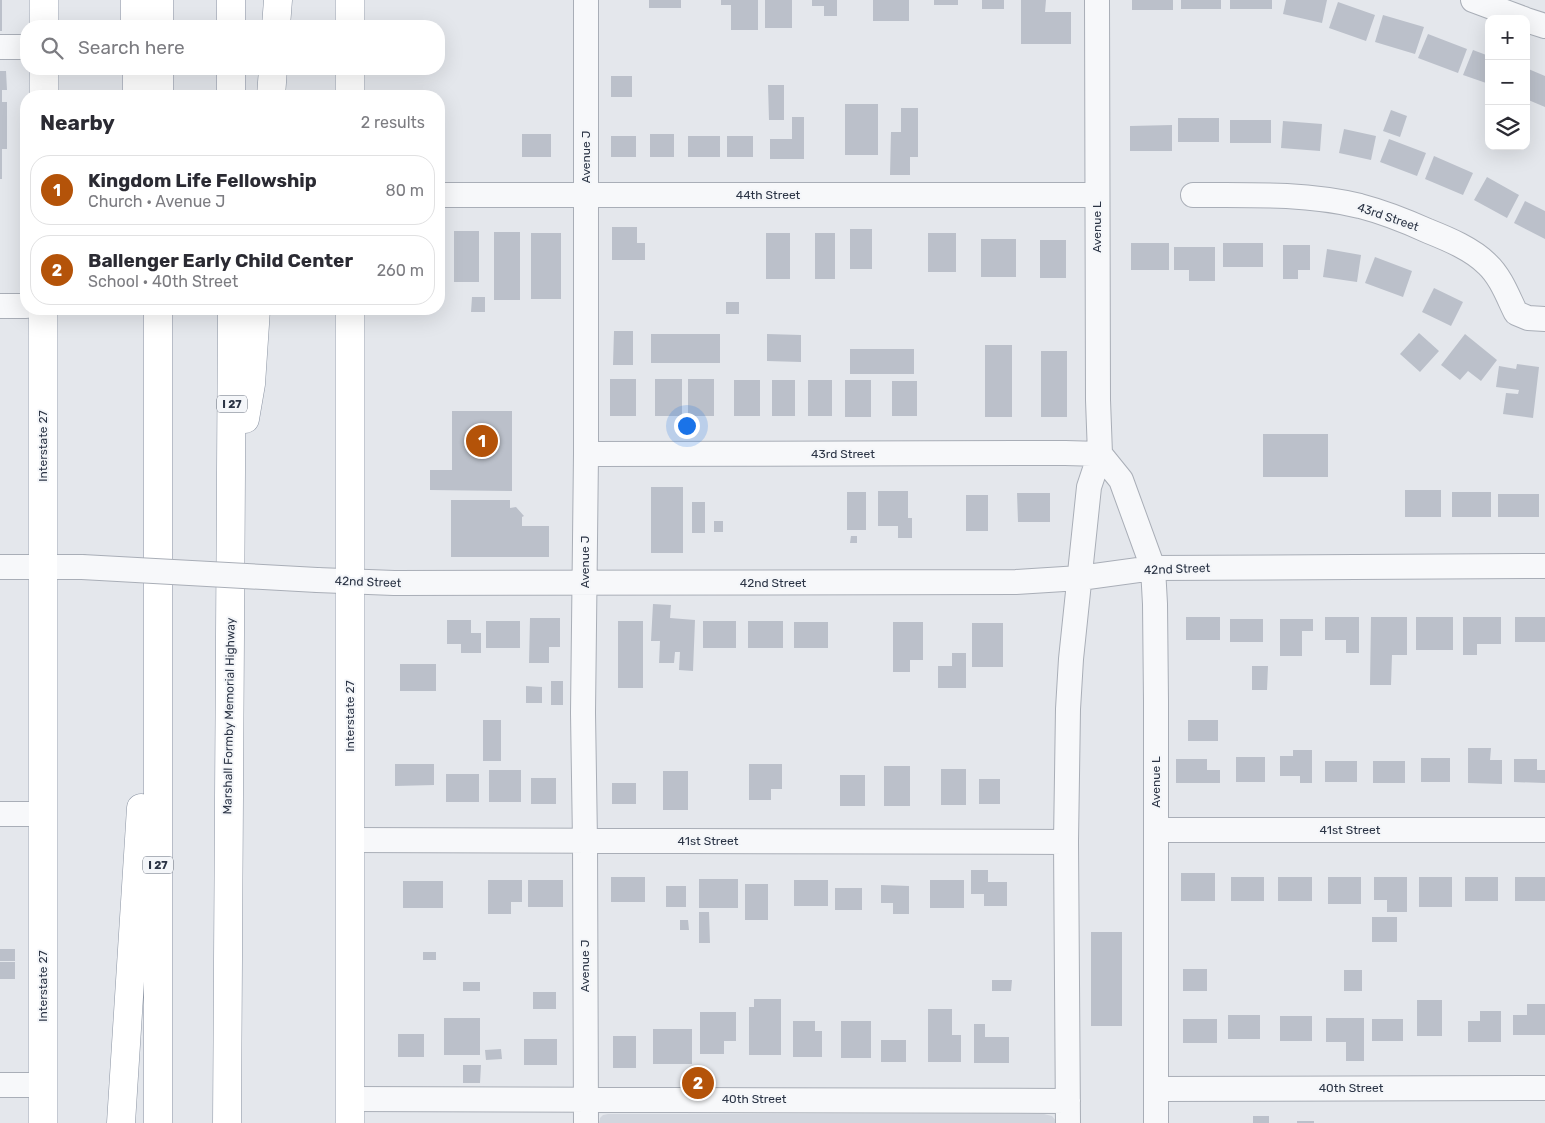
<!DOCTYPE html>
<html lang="en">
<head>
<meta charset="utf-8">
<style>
  :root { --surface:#fff; --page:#f2f2f3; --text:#2b2b33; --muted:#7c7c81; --line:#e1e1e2; --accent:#b45309 }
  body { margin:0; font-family:Rubik,sans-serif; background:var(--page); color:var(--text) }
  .controls { position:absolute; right:15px; top:15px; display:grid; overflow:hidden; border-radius:10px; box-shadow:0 5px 20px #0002 }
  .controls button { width:45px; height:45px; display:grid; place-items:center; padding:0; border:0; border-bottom:1px solid var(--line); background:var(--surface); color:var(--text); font:25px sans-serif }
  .you { position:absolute; left:686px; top:425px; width:18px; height:18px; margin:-12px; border:4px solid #fff; border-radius:50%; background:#1a73e8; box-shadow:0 0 0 8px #1a73e833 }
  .badge { display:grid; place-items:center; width:32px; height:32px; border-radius:50%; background:var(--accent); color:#fff; font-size:16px; font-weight:700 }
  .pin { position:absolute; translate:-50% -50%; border:2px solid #fff; box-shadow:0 1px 5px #0006 }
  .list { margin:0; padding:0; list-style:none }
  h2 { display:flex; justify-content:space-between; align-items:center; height:65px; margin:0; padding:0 20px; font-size:21px }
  h2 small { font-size:16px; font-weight:400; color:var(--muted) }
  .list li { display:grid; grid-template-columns:32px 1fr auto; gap:15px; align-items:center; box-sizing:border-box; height:70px; margin:0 10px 10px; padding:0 10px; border:1px solid var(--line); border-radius:20px }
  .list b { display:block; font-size:19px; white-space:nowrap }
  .list p { margin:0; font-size:16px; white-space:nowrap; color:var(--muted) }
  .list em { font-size:16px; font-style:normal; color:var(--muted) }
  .icon { flex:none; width:28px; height:28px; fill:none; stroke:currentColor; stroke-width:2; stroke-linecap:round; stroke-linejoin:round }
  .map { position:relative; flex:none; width:1545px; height:1123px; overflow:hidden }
  .search { position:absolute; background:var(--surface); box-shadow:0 5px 20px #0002; left:20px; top:20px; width:425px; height:55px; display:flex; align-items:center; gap:12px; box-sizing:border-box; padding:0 18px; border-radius:20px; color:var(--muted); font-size:19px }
  .panel { position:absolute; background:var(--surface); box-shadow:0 5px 20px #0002; left:20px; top:90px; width:425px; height:225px; border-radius:20px }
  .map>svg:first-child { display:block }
  .built { fill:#d2d6de }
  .building { fill:#bbc0ca }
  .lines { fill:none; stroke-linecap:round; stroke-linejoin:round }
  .minor-casing { stroke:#a9aeb7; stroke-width:26 }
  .major-casing { stroke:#a3abb8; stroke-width:29 }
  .highway-casing { stroke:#8b94a3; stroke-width:29 }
  .minor { stroke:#f7f8fa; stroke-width:24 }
  .major { stroke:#fff; stroke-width:28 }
  .highway { stroke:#fff; stroke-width:28 }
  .minor-bridge-casing { stroke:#a9aeb7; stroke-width:26; stroke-linecap:butt }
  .minor-bridge { stroke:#f7f8fa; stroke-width:24 }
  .labels { text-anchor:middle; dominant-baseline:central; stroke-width:4; stroke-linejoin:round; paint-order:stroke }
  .shield { fill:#f4f6f9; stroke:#676e7b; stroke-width:1 }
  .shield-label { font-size:11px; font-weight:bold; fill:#2b3445 }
  .street-label { font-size:12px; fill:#2b3445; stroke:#f4f6f9 }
</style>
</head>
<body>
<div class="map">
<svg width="1545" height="1123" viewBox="0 0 1545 1123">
  <rect width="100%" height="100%" fill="#e4e7ec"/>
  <!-- built -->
  <path class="built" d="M608,1114h436l8,2 6,7h-459l1,-5 3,-3z"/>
  <!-- building -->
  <path class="building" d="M0,0h2v31h-2z
    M649,0h32v8h-32z
    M721,0h37v30h-27v-25h-10z
    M765,0h27v28h-27z
    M812,0h25v16h-13v-10h-12z
    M873,0h36v21h-36z
    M934,0h24v5h-24z
    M982,0h22v9h-22z
    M1021,0h25l-1,12h26v32h-50z
    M1132,0h41v10h-41z
    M1181,0h40v9h-40z
    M1230,0h42v9h-42z
    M1286,0h41l-5,23 -39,-9z
    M1338,2l37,13 -9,26 -37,-13z
    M1383,15l41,12 -9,27 -40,-12z
    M1428,34l39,15 -9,24 -40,-15z
    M1473,50l16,6v28l-26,-9z
    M1526,68l19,8v31l-19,-8z
    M0,71h6l1,19h-5v12h5v47h-5v30h-2z
    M611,76h21v21h-21z
    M768,85h16v35h-15z
    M845,104h33v51h-33z
    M901,108h17v49h-8v18h-20l1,-43h10z
    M1391,110l16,6 -7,21 -17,-6z
    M792,117h12v42h-34v-20h22z
    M1178,118h41v24h-41z
    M1230,120h41v23h-41z
    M1283,121l39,3 -2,27 -39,-3z
    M1172,125v26h-42v-25z
    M1344,129l32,7 -5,24 -32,-7z
    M522,134h29v23h-29z
    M650,134h24v23h-24z
    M611,136h25v21h-25z
    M688,136h32v21h-32z
    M727,136h26v21h-26z
    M1389,139l37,14 -9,23 -37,-14z
    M1434,156l39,17 -10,22 -38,-16z
    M1487,177l32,18 -12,23 -33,-18z
    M1525,201l20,10v28l-31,-16z
    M612,227h25v16h8v17h-33z
    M850,229h22v40h-22z
    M454,231h25v51h-25z
    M494,232h26v68h-26z
    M531,233h30v66h-30z
    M766,233h24v46h-24z
    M815,233h20v46h-20z
    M928,233h28v39h-28z
    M439,235h5v48h-5z
    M981,239h35v38h-35z
    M1040,240h26v38h-26z
    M1131,243h38v27h-38z
    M1223,243h40v24h-40z
    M1283,245h27v25h-12v9h-15z
    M1174,247h41v34h-26v-11h-15z
    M1327,249l34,6 -4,27 -34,-5z
    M1375,257l37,14 -9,26 -38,-14z
    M1434,288l29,14 -12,24 -29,-14z
    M472,297h13v15h-14z
    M726,302h13v12h-13z
    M614,331h19v34h-20z
    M1419,333l20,18 -19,21 -20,-18z
    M651,334h69v29h-69z
    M767,334l34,1v27l-34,-1z
    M1465,334l32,26 -16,21 -13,-10 -8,9 -19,-15z
    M985,345h27v72h-27z
    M850,349h64v25h-64z
    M1041,351h26v66h-26z
    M1517,364l22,3 -6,51 -30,-4 3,-21 12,1 1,-4 -23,-3 3,-21 17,3z
    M610,379h26v37h-26z
    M655,379h27v37h-27z
    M688,379h26v37h-26z
    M734,380h26v36h-26z
    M772,380h23v36h-23z
    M808,380h24v36h-24z
    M845,380h26v37h-26z
    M892,381h25v35h-25z
    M452,411h60v80l-82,-1v-20h22z
    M1263,434h65v43h-65z
    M651,487h32v66h-32z
    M1405,490h36v27h-36z
    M878,491h30v27h4v20h-14v-12h-20z
    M847,492h19v38h-19z
    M1452,492h39v25h-39z
    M1017,493h33v29h-32z
    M1498,494h41v23h-41z
    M966,495h22v36h-22z
    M451,500h59v8l6,-1 8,9 -2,1v9h27v31h-98z
    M692,502h13v31h-13z
    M714,521h9v11h-9z
    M851,536h6v7h-7z
    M653,604l18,1 -1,13 25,2 -2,51 -14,-1 1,-18h-5l-1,11h-15l1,-22h-9z
    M1186,617h34v23h-34z
    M1325,617h34v36h-13v-13h-21z
    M1371,617h36v38h-15l-1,30h-21z
    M1416,617h37v33h-37z
    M1463,617h38v27h-24v11h-14z
    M1515,617h30v25h-30z
    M530,618h30v29h-11v16h-20z
    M1230,619h33v23h-33z
    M1280,619h33v12h-11v25h-22z
    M447,620h24v13h10v20h-20v-9h-14z
    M486,621h34v27h-34z
    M618,621h25v67h-25z
    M703,621h33v27h-33z
    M748,621h35v27h-35z
    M794,622h34v26h-34z
    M893,622h30v38h-13v12h-17z
    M972,623h31v44h-31z
    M952,653h14v35h-28v-22h14z
    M400,664h36v27h-36z
    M1252,666h16l-1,24h-15z
    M551,681h12v24h-12z
    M526,686l16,1v16h-16z
    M483,720h18v41h-18z
    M1188,720h30v21h-30z
    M1468,748h23l-1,12h12v24l-34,-1z
    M1293,750h19v33h-12v-7h-20v-20h13z
    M1236,757h29v25h-29z
    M1421,758h29v24h-29z
    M1176,759h31v11h13v13h-44z
    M1514,759h23v11h8v13l-31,-1z
    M1325,761h32v21h-32z
    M1373,761h32v22h-32z
    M395,764h39v21l-39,1z
    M749,764h33v25h-11v11h-22z
    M884,766h26v40h-26z
    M941,769h25v36h-25z
    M489,770h32v32h-32z
    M663,771h25v39h-25z
    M446,774h33v28h-33z
    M840,775h25v31h-25z
    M531,778h25v26h-25z
    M979,779h21v25h-21z
    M612,783h24v21h-24z
    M971,870h17v12h19v24h-23v-12h-13z
    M1181,873h34v28h-34z
    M611,877h34v25h-34z
    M1231,877h33v24h-33z
    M1278,877h34v24h-34z
    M1328,877h33v27h-33z
    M1374,877h33v35h-20v-12h-13z
    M1419,877h33v30h-33z
    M1465,877h33v24h-33z
    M1515,877h30v24h-30z
    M699,879h39v29h-39z
    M488,880h34v22h-11v12h-23z
    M528,880h35v27h-35z
    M794,880h34v26h-34z
    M930,880h34v28h-34z
    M403,881h40v27h-40z
    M745,884h23v36h-23z
    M881,885l28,1v28h-16v-11h-12z
    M666,886h20v21h-20z
    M835,888h27v22h-27z
    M699,912h10l1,31h-11z
    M1372,917h25v25h-25z
    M680,920h8l1,10h-9z
    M1091,932h31v94h-31z
    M0,949h15v12h-15z
    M423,952h13v8h-13z
    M0,962h15v17h-15z
    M1183,969h24v22h-24z
    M1344,970h18v21h-18z
    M992,980h20l-1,11h-19z
    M463,982h17v9h-17z
    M533,992h23v17h-23z
    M754,999h27v56h-32v-48h5z
    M1417,1000h25v36h-25z
    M1527,1004h18v31h-32v-20h14z
    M928,1009h24v26h9v27h-33z
    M1480,1011h21v31h-33v-21h12z
    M700,1012h36v29h-12v13h-24z
    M1228,1015h32v24h-32z
    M1280,1016h32v25h-32z
    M444,1018h36v37h-36z
    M1326,1018h38v43h-18v-19h-20z
    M1183,1019h34v24h-34z
    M1372,1019h31v22h-31z
    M793,1021h22v10h7v26h-29z
    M841,1021h30v37h-30z
    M974,1024h11v13h24v26h-35z
    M653,1029h39v35h-39z
    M398,1034h26v23h-26z
    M613,1036h23v32h-23z
    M524,1039h33v26h-33z
    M881,1040h25v22h-25z
    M501,1049l1,10 -16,1 -1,-10z
    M463,1065h18l-1,18h-17z
    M1253,1116h16v7h-16z
    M1297,1121h17v2h-17z"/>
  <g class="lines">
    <!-- minor casing -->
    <g class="minor-casing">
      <path id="minor" d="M1473,0l51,19
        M1526,20l19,6
        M0,47h26
        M439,195h658
        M1193,195c56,0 112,-2 167,11 23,6 46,15 68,25 20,8 44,18 59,33 14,13 21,33 29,49l12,5 17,1
        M0,306h26
        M586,454l479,-1 35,1
        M1100,454l21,26 32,88 2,36 1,97v422
        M0,567h82
        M317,580l77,3 622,-1 64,-4 73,-10 392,-2
        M0,814h43
        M1156,830h389
        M350,840l716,2
        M0,1085h43
        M1156,1089l389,-1
        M350,1099l718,2
        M586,1123l-1,-282 -2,-128 3,-259v-454
        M1068,1123l-2,-281 2,-133 3,-50 18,-172 11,-33 -2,-54 -1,-400"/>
    </g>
    <!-- major casing -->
    <g class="major-casing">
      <path id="major" d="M44,0v26
        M350,26v-26
        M350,69v27
        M44,96v-27
        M350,309v814
        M43,1123v-814"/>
    </g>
    <!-- highway casing -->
    <g class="highway-casing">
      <path id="highway" d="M135,0v26
        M231,0v26
        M159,26v-26
        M276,26l2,-26
        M137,69v27
        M231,69v27
        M159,96v-27
        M271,96l2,-27
        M245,419l6,-35 5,-75
        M121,1123l20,-315
        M158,1123v-814
        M227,1123c0,-271 5,-543 5,-814"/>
    </g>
    <!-- minor -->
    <use href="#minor" class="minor"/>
    <!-- major -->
    <use href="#major" class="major"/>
    <!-- highway -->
    <use href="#highway" class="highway"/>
    <!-- minor-bridge casing -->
    <g class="minor-bridge-casing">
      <path id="minor-bridge" d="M82,567l235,13"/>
    </g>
    <!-- minor-bridge -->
    <use href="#minor-bridge" class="minor-bridge"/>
  </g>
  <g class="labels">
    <!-- shield labels -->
    <g class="shield">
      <rect x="217" y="395.5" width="30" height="17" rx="4"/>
      <rect x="143" y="856.5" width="30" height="17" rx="4"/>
    </g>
    <g class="shield-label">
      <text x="232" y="404">I 27</text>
      <text x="158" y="865">I 27</text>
    </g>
    <!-- street labels -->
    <g class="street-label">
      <text transform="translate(586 157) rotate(-90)">Avenue J</text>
      <text x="768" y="195">44th Street</text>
      <text transform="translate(1388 217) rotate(19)">43rd Street</text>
      <text transform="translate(1097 227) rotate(-90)">Avenue L</text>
      <text transform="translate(43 446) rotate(-90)">Interstate 27</text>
      <text x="843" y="454">43rd Street</text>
      <text transform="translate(585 562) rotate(-90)">Avenue J</text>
      <text transform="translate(1177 569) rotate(-2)">42nd Street</text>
      <text transform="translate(368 582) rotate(2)">42nd Street</text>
      <text x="773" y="583">42nd Street</text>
      <text transform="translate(229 716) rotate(-89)">Marshall Formby Memorial Highway</text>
      <text transform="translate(350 716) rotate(-90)">Interstate 27</text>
      <text transform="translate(1156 782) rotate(-90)">Avenue L</text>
      <text x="1350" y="830">41st Street</text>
      <text x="708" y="841">41st Street</text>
      <text transform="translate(585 966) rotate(-90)">Avenue J</text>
      <text transform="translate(43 986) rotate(-90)">Interstate 27</text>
      <text x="1351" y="1088">40th Street</text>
      <text x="754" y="1099">40th Street</text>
    </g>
  </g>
</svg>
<div class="controls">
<button>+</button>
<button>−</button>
<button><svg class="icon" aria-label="layers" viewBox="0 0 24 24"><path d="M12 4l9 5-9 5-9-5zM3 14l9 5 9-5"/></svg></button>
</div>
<div class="you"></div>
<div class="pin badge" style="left:482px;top:441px">1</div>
<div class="pin badge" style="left:698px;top:1083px">2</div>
<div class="search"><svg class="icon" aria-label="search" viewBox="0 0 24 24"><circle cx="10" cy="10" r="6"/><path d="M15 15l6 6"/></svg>Search here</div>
<section class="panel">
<h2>Nearby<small>2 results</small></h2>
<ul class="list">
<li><span class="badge">1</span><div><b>Kingdom Life Fellowship</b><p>Church · Avenue J</p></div><em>80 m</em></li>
<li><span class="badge">2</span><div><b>Ballenger Early Child Center</b><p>School · 40th Street</p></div><em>260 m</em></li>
</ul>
</section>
</div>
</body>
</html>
